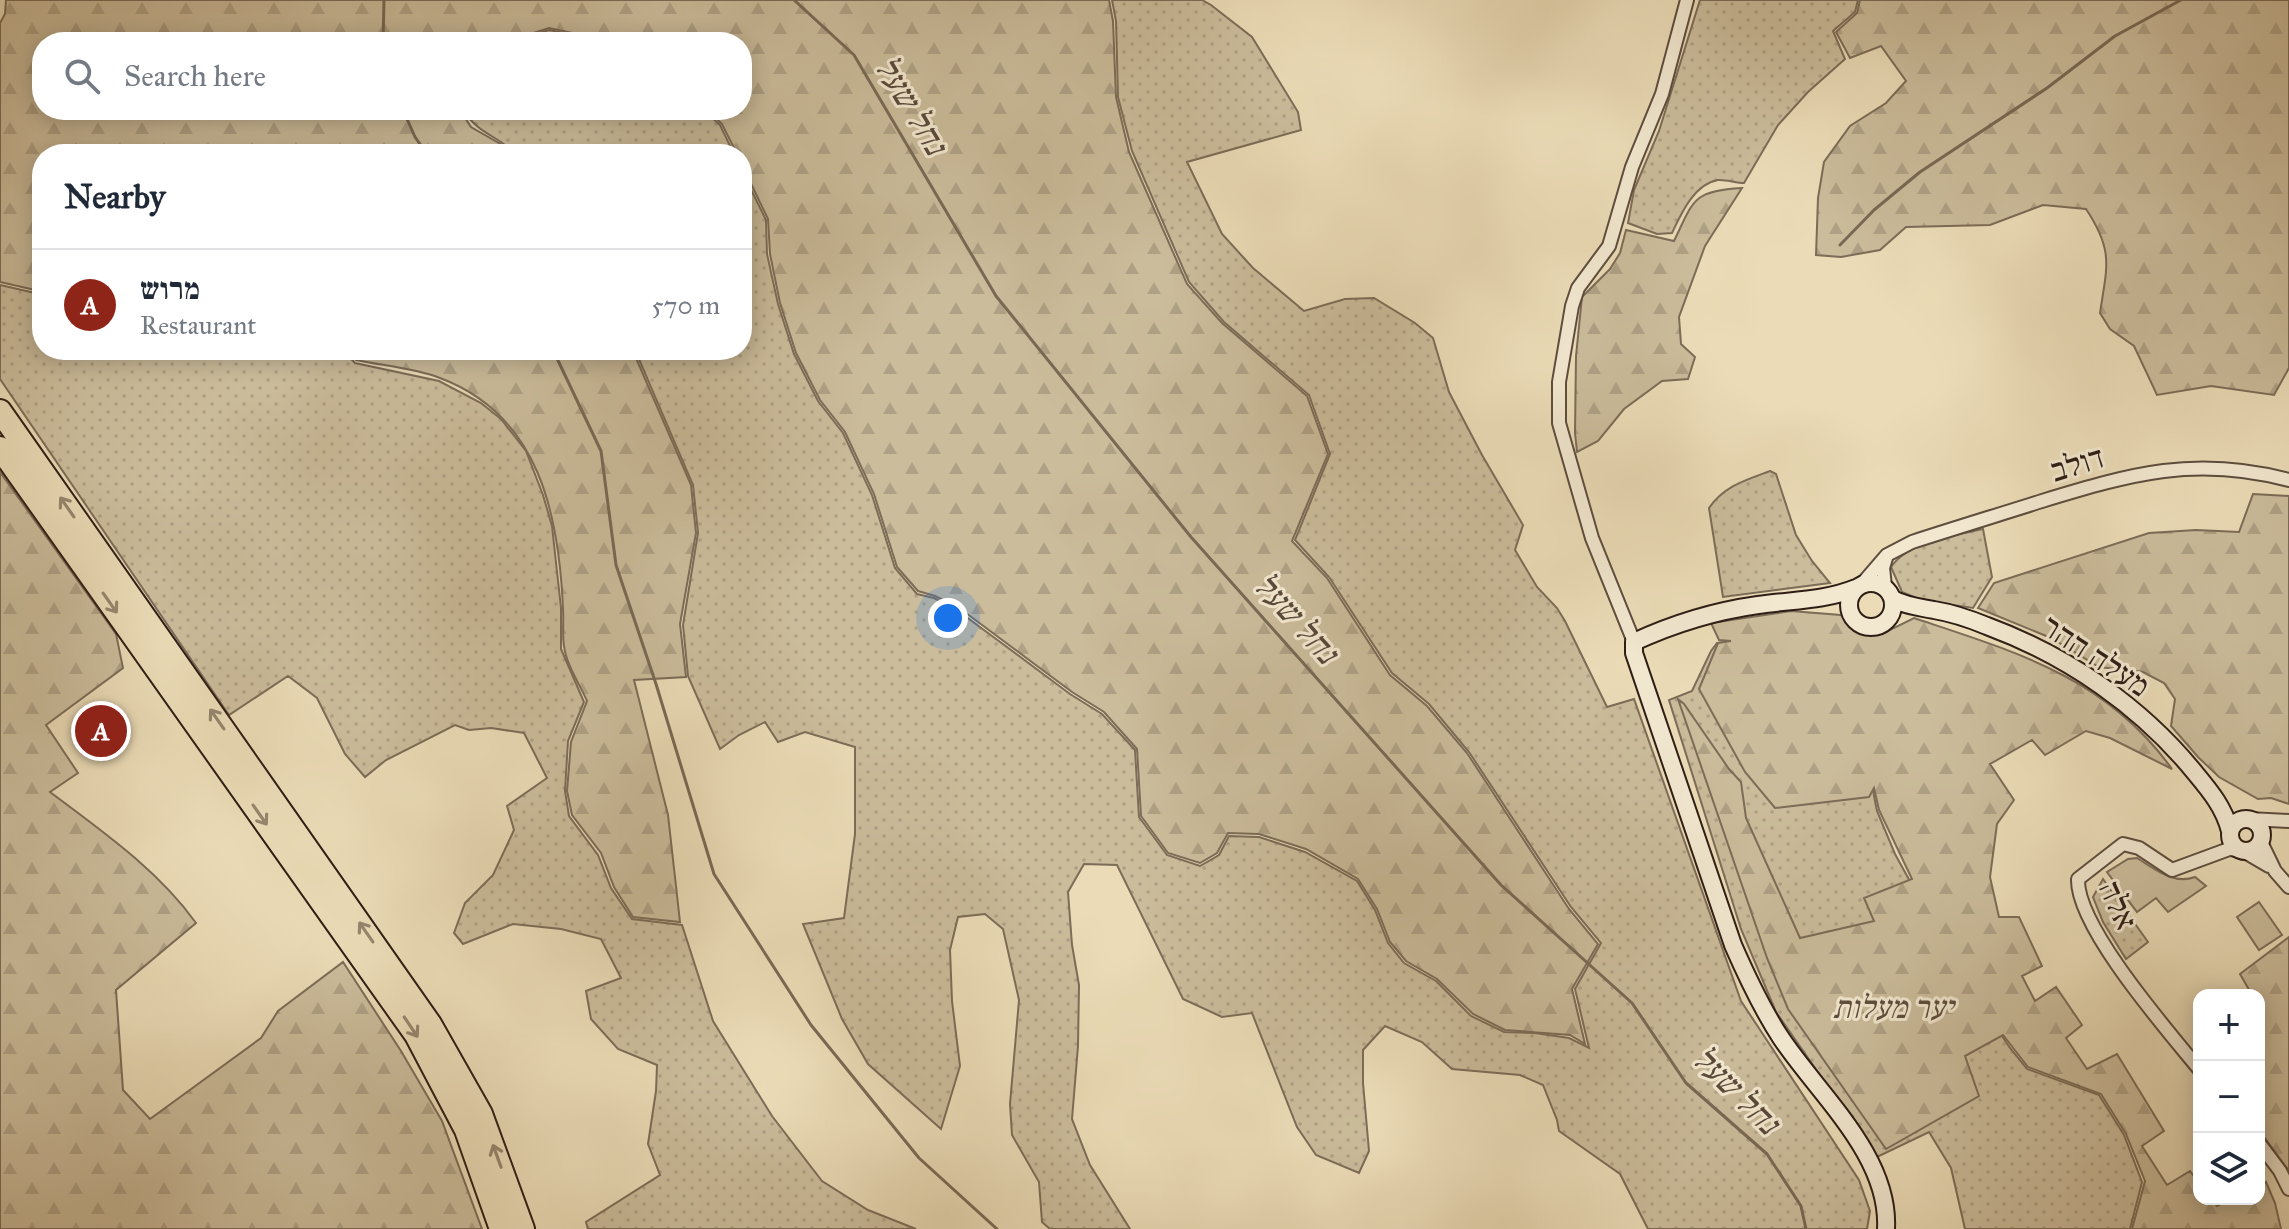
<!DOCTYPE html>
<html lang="en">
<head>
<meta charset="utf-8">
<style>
  :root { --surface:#fff; --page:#f6f6f7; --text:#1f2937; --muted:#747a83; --line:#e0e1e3; --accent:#8f2418 }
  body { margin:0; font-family:"IM FELL Great Primer","Frank Ruhl Libre",serif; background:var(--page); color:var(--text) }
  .controls { position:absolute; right:24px; bottom:24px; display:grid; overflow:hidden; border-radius:16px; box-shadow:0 4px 20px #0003 }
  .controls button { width:72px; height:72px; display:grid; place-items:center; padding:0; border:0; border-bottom:2px solid var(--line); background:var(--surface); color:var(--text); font:40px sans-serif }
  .you { position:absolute; left:948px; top:618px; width:28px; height:28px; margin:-20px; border:6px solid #fff; border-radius:50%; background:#1a73e8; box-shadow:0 0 0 12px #1a73e833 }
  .badge { display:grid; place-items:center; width:52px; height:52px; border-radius:50%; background:var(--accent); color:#fff; font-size:26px; font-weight:700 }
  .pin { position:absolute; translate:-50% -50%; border:4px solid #fff; box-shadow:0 2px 8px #0006 }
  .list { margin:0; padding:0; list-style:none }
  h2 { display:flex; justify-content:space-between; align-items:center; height:104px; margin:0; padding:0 32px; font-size:34px }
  h2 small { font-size:26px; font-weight:400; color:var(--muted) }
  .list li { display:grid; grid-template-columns:52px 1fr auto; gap:24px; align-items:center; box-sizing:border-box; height:112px; padding:0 32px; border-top:2px solid var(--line) }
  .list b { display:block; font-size:30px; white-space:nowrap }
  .list p { margin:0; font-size:26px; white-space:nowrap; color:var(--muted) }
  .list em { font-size:26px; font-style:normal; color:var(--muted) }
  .icon { flex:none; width:44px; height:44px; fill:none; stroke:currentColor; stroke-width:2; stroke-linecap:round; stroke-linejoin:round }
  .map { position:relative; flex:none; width:2289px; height:1229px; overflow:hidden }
  .search { position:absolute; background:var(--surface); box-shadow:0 4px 20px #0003; left:32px; top:32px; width:720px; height:88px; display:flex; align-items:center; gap:20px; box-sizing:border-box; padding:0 28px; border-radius:32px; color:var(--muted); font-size:30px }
  .panel { position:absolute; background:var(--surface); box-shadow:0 4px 20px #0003; left:32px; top:144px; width:720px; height:216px; border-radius:32px }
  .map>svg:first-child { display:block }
  .grass { fill:url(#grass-dots); stroke:#7c6c58; stroke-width:2 }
  .forest { fill:url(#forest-firs); stroke:#7c6c58; stroke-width:2 }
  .park { fill:#cbbc9b; stroke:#7c6c58; stroke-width:2 }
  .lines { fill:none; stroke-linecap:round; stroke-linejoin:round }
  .stream { stroke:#796955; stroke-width:3 }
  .street-casing { stroke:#5d4d3e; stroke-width:16 }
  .secondary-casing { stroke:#2e1d15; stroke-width:20 }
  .highway-casing { stroke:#2e1d15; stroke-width:26 }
  .street { stroke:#f2e8d0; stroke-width:12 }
  .secondary { stroke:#f2e8d0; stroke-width:16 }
  .highway { stroke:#ebdcb7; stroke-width:22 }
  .oneway { stroke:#96866e }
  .labels { text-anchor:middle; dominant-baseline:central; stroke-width:6; stroke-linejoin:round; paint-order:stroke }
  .street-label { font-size:32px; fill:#2e1d15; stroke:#f2e8d0 }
  .park-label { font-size:32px; font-style:italic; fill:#5d4d3d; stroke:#f2e8d0 }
  .water-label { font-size:34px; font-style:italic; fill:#5a493a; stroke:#f2e8d0 }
</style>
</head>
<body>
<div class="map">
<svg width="2289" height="1229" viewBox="0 0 2289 1229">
  <defs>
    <pattern id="grass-dots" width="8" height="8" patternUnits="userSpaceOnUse" patternTransform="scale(2)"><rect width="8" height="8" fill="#cbbc9b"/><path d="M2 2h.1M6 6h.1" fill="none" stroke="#afa185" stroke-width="1.8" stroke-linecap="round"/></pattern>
    <pattern id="forest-firs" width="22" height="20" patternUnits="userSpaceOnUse" patternTransform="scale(2)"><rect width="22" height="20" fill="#cbbc9b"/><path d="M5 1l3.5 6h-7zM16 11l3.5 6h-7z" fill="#afa185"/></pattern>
  </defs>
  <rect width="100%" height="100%" fill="#ebdcb7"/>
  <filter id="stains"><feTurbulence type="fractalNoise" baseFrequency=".0025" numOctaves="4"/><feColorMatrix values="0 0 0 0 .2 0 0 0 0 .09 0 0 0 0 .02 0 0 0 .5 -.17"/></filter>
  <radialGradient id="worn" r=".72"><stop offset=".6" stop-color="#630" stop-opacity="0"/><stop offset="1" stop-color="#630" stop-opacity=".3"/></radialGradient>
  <!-- grass -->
  <path class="grass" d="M1112,0h90l9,5 41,32 46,75 3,18 -114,32 35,72 31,34 51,43 41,-12 29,-1 41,25 18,15 16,54 33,63 41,70 -8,25 22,37 20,21 8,13 42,86 27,-8 107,302 118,179 11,31 -3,18h-219l-28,-55 -61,-43 -2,-11 -14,-35 -23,-10 -68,-6 -30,-27 -37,-16 -22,24v33l6,68 -10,22 -43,-18 -19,-28 -45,-114 -30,4 -39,-18 -66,-134 -33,-1 -16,28 4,53 7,40 -1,61 -6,73 18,46 40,64h-80l-8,-7 -3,-40 -27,-47 -2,-31 9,-104 -16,-71 -18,-15 -27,3 -8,33 2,51 8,65 -19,63 -73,-65 -26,-45 -39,-95 41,-6 11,-84v-87l-50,-15 -27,10 -13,-20 -26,13 -19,14 -32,-73 -5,-51 15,-92 -5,-48 -58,-135h107v-179l24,49 1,34 11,50 16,50 24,47 25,32 29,62 23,73 22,26 17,4 23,12 113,84 32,20 33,36 4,67 28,38 33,11 19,-11 10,-19 30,1 46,15 52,29 18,29 13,33 16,20 32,18 35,35 33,16 31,1 34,5 20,10 -14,-59 26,-46 -30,-36 -102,-155 -40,-48 -37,-31 -63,-96 -34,-37 35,-86 -21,-59 -85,-73 -35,-40 -57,-131 -14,-54 -2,-76z
    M1700,0h158l-3,12 -22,19 12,28 -37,33 -30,33 -34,58c-8,0 -19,-4 -26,-3 -24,4 -37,34 -46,53l-15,1 -29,-11 6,-33 25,-59z
    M549,30l59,12h-98z
    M463,110h241l16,15 14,29h-218c-19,-19 -38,-20 -53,-44z
    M0,285l35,8 7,-2v59h301l12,13 84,18 42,22 20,16 25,32 17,44 9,31 9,82v41l23,53 -16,39 -3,50 4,25 29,39 13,33 21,31 50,6 31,96 59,95 50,65 46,29 48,19h-328l-2,-7 74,-47 -12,-31 8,-53 1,-26 -39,-16 -27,-30 -5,-28 35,-13 -20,-39 -40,-10 -48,-5 -50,20 -9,-11 11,-30 28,-28 21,-45 -7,-24 40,-28 -23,-45 -33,-5 -22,2 -14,-5 -69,35 -21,17 -20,-23 -28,-56 -29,-22 -59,39 -229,-336z
    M1770,471l6,3 20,61 16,26 18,22 -107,14 -14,-89c15,-22 37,-28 61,-37z
    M1983,529l9,48 -19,31 -52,-8 -19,-8 -11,-25c18,-26 62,-31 92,-38z
    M1788,639l81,131 8,41 18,43 67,122 48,72 17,21 72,26 25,40 18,47 -12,47h-165l-14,-61 -22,-36 -52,25 -101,-145 -35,-83 -72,-229 23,-9 19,-40 6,-8z
    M2103,879l45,63 -22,17 -23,-37 -10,-25z"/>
  <!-- forest -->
  <path class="forest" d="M6,0h1103l4,21 3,76 13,55 58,132 35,39 85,73 21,58 -36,87 35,37 63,97 37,31 40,47 102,156 29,35 -26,45 13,55 -15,-9 -65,-5 -32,-16 -36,-35 -31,-18 -16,-19 -13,-33 -19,-30 -52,-30 -47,-15 -31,-1 -11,20 -17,10 -32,-10 -27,-37 -4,-67 -33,-37 -32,-20 -114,-85 -23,-11 -17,-5 -21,-24 -23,-73 -29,-62 -25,-32 -24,-47 -16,-50 -10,-49 -2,-35 -26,-54v-11h-5l-15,-30 -14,-14h34v-68h-127l-66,-14 -44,14h-463v68h418l11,17 33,19 8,8h-470v134l-7,2 -35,-8v-259l5,-9z
    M1860,0h429v368l-15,27 -63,-9 -54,9 -23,-49 -24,-17 -10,-16c7,-47 14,-62 -14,-104l-43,-4 -53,20 -84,2 -26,23 -39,7 -25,-2 2,-57 6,-36 26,-36 36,-23 20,-22 -25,-35 -31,12 -14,-26 21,-19z
    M1742,188l-37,58 -26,71 2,27 14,13 -7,22 -26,2 -38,28 -26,32 -21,11 -2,-19 1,-77 6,-59 28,-28 10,-16 6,-23 48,11c20,-41 18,-50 68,-53z
    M347,350h285l4,8 55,127 5,48 -16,91 6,53 -52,3 34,135 12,107 -47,-5 -19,-30 -13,-34 -29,-38 -5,-24 4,-49 16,-41c-7,-16 -21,-37 -23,-55 -2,-12 0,-25 -1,-37 -4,-95 -24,-194 -123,-231 -26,-10 -56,-12 -84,-18z
    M0,472l116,162 7,34 -77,57 32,48 -28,19c52,39 108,78 146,131l-80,67 7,100 27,29 111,-81 17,-27 65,-49 58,89 41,70 40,108h-482z
    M2253,494l36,2v308l-18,-6 -13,1 -39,-22 -21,-20 -27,-31 4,-27 -11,-16 -21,-11 -44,-5 -48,-29 -73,-30 16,-25 155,-50 47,-3 43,2z
    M1791,611l50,4 41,19 32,-16c102,34 192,59 258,151l-62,-31 -24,-7 -41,24 -13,-15 -42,24 24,36 -17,24 -7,53 9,40h20l23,49 -20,10 13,25 21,-14 26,38 -16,13 21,31 30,-15 47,77 -22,15 25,39 23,-14 9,12v16h12l6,7 14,-7h28v-13l7,-4 9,21 6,26h-149l13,-48 -19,-47 -25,-40 -73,-27 -25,-32 -38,21 14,40 -93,53 -98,-140 -21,-51 -89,-259 6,5 45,65 12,13 5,36 54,120 74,-17 -10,-23 48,-19 -33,-69 -5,-22 -5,9 -94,11 -30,-36 -46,-83 19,-46 13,-2 -12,-1 -8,-17z
    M2289,937v234l-30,-41v-118l2,-2 -2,-15h-7l-12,-21z"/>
  <!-- park -->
  <path class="park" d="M2137,858c18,11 36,27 58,19l11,9 -38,26 -12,-14 -19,14 -30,-40 21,-13z
    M2259,902l23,33 -23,15 -22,-33z"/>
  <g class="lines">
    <!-- stream -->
    <path class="stream" d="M794,0l60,55 142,241 195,241 310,348 131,118 54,80 81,71 34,52 5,23
      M383,42l1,-42
      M403,110l12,27 12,17
      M1840,245l34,-35 46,-38 127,-84 68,-52 66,-36
      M553,350l48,101 15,114 40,119 58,190 97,151 108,133 78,71"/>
    <!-- street casing -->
    <g class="street-casing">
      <path id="street" d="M1862,584l25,-29 25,-13c43,-14 86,-27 130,-41 89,-27 153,-46 247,-21
        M1885,586l-2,-18 3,-10
        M1634,642l-42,-104 -33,-115v-41l13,-76 6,-18 31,-42 23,-79 30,-73 25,-94
        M2249,819l40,2
        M2261,842l14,29 14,16
        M2245,852l24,14
        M2199,1069c-31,-38 -123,-143 -121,-190l45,-35 16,4 33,22 57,-21 11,1
        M2259,1143l21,28 9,18"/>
    </g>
    <!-- secondary casing -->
    <g class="secondary-casing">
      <path id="secondary" d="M1849 605a22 22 0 1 1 44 0a22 22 0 1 1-44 0Z
        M1856,588c-32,13 -65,12 -98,17 -43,6 -85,19 -124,37v11l99,292c14,32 29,64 48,93 38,57 109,118 105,191
        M1893,599c13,7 26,8 41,11 18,3 36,9 53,16 81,30 155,81 209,148 15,18 28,34 34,57
        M2230 835a16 16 0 1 1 32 0a16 16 0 1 1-32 0Z"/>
    </g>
    <!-- highway casing -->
    <g class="highway-casing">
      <path id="highway" d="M0,411l430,613 51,90 42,115
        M0,448l416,587 50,95 35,99"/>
    </g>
    <!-- street -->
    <use href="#street" class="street"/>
    <!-- secondary -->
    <use href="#secondary" class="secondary"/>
    <!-- highway -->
    <use href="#highway" class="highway"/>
  </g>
  <!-- one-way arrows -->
  <defs><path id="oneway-shaft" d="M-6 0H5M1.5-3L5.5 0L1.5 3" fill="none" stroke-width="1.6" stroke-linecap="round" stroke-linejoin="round" transform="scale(2)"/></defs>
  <g class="oneway">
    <use href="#oneway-shaft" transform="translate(67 507) rotate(-125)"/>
    <use href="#oneway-shaft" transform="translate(110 603) rotate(55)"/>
    <use href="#oneway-shaft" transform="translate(217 719) rotate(-125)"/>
    <use href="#oneway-shaft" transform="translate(260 815) rotate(55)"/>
    <use href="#oneway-shaft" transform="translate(366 932) rotate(-125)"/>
    <use href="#oneway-shaft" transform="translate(411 1027) rotate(56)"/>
    <use href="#oneway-shaft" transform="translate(497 1156) rotate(-110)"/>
  </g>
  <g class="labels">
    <!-- street labels -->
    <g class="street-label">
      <text transform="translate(2077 464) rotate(-17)">דולב</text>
      <text transform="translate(2096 656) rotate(33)">מעלה ההר</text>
      <text transform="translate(2118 905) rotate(66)">אלה</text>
    </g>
    <!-- park labels -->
    <g class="park-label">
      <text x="1893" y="1007">יער מעלות</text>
    </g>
    <!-- water labels -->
    <g class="water-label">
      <text transform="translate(911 105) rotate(59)">נחל שעל</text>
      <text transform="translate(1296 618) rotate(48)">נחל שעל</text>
      <text transform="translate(1736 1090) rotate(45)">נחל שעל</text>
    </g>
  </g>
  <rect width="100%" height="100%" filter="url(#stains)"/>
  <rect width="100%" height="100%" fill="url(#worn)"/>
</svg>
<div class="controls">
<button>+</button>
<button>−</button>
<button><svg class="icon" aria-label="layers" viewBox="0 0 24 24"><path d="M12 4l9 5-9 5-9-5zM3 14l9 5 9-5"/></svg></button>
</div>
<div class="you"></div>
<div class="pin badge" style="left:101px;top:731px">A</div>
<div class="search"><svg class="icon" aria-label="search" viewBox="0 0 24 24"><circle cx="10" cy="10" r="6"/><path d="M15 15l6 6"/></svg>Search here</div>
<section class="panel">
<h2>Nearby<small></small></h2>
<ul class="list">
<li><span class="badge">A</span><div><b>מרוש</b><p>Restaurant</p></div><em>570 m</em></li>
</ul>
</section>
</div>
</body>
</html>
